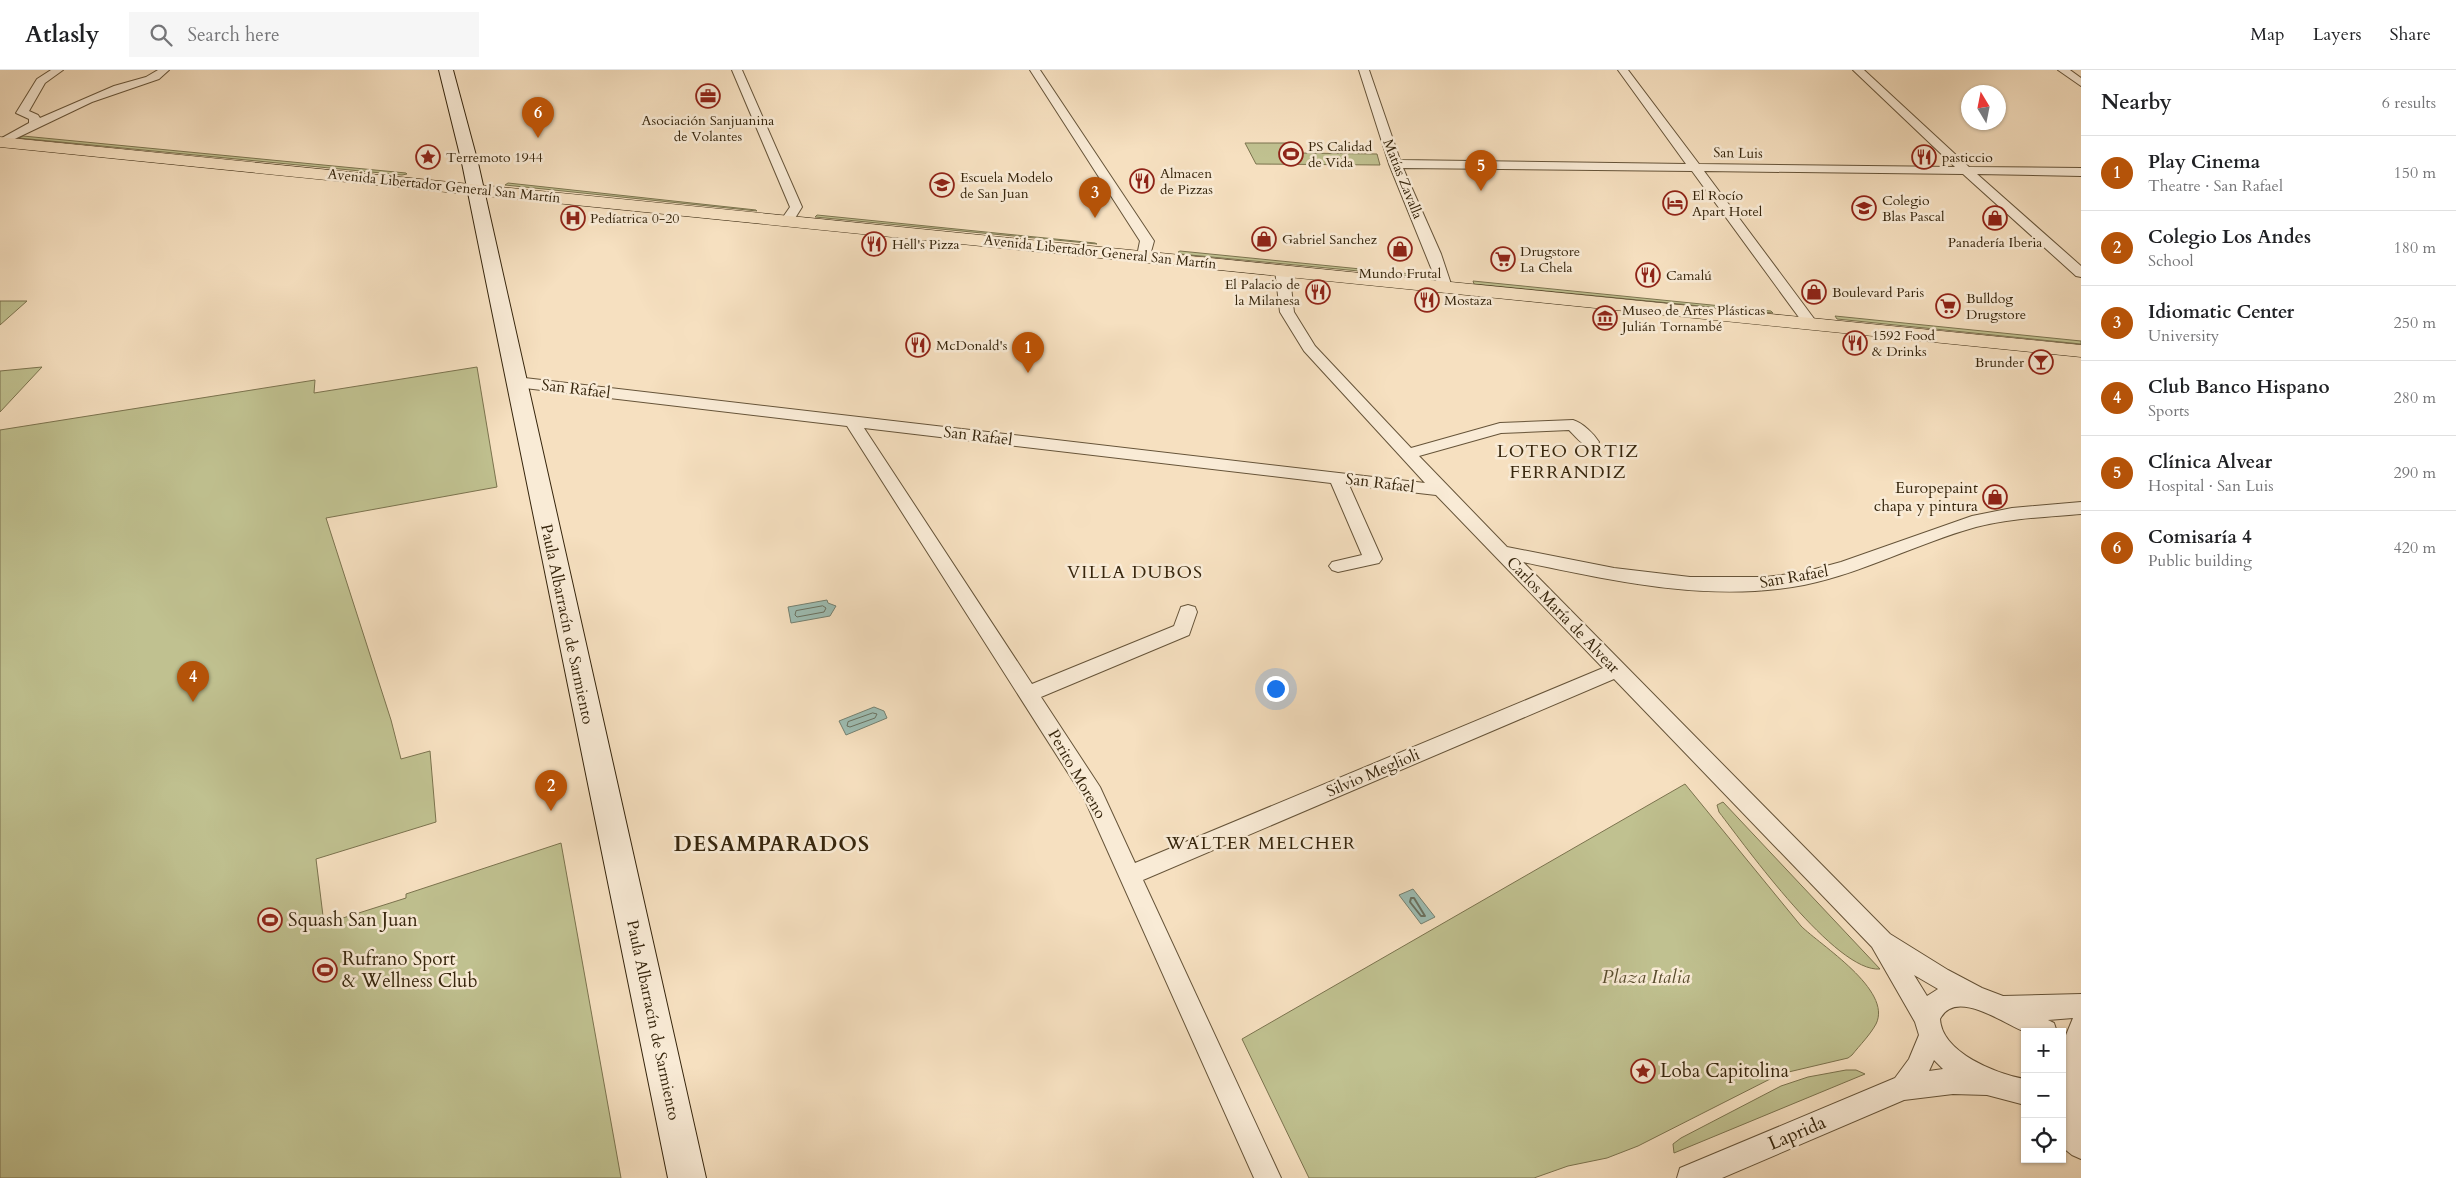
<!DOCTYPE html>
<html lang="en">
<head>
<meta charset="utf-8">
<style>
  :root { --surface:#fff; --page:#f6f6f6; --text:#202124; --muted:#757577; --line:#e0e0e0; --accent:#b45309 }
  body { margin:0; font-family:Cardo,serif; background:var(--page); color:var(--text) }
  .controls { position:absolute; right:15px; bottom:15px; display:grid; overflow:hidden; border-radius:0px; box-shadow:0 1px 4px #0004 }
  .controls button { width:45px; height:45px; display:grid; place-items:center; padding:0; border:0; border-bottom:1px solid var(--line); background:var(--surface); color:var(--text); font:25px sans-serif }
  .compass { position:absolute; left:1961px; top:15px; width:45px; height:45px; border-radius:50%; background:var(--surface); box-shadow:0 1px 4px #0004; rotate:350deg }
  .you { position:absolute; left:1275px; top:618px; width:18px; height:18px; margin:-12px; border:4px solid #fff; border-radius:50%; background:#1a73e8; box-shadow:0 0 0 8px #1a73e833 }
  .badge { display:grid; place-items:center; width:32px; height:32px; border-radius:50%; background:var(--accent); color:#fff; font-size:16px; font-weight:700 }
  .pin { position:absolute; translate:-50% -41px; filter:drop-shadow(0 1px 2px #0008) }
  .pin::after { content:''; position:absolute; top:26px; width:18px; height:15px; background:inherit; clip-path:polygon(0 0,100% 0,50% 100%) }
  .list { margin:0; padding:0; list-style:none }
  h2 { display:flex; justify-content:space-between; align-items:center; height:65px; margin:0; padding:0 20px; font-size:21px }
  h2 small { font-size:16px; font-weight:400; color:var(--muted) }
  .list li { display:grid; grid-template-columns:32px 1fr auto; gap:15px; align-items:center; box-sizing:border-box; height:75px; padding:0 20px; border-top:1px solid var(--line) }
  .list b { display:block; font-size:19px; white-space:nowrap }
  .list p { margin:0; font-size:16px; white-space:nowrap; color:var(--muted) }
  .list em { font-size:16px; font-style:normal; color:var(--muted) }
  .icon { flex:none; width:28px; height:28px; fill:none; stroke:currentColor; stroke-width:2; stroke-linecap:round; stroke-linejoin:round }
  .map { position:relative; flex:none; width:2081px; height:1108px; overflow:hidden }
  header { display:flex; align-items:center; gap:30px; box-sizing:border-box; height:70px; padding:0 25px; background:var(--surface); border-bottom:1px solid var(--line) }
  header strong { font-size:24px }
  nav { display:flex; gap:28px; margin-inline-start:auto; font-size:18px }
  .search { width:350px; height:45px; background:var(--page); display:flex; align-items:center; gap:12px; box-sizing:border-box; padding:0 18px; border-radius:0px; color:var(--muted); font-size:19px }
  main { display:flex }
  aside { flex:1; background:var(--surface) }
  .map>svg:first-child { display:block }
  .green { fill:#c0c190; stroke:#7b734e }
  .water { fill:#9dbdb3; stroke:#748070 }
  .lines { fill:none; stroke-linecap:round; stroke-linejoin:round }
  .shore-far1 { stroke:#6a7160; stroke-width:1 }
  .shore { stroke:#6a7160; stroke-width:2 }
  .street-casing { stroke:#665439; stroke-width:2 }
  .secondary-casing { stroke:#36250c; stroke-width:2 }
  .primary-casing { stroke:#36250c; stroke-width:1 }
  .street { fill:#f9ebd6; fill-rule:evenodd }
  .secondary { fill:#f9ebd6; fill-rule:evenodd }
  .primary { fill:#f6e0c0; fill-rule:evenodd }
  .labels { text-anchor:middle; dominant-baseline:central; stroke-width:5; stroke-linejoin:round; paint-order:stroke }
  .far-poi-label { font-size:14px; fill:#36250c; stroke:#f9ebd6; text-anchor:start }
  .far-street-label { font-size:14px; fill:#36250c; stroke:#f9ebd6 }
  .street-label { font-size:16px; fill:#36250c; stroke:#f9ebd6 }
  .poi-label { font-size:16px; fill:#36250c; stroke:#f9ebd6; text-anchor:end }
  .neighbourhood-label { font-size:18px; letter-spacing:1px; fill:#36250c; stroke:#f9ebd6 }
  .near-poi-label { font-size:19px; fill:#36250c; stroke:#f9ebd6; text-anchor:start }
  .near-park-label { font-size:19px; font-style:italic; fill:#584c2d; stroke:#f9ebd6 }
  .near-street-label { font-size:19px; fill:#36250c; stroke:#f9ebd6 }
  .district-label { font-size:21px; font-weight:bold; letter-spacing:1px; fill:#36250c; stroke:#f9ebd6 }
</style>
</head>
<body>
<header>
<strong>Atlasly</strong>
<div class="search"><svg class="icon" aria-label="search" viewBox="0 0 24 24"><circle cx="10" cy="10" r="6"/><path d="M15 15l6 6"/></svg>Search here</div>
<nav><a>Map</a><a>Layers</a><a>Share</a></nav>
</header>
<main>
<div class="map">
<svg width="2081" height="1108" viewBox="0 0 2081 1108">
  <rect width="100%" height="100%" fill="#f6e0c0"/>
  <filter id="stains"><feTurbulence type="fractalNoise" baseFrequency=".004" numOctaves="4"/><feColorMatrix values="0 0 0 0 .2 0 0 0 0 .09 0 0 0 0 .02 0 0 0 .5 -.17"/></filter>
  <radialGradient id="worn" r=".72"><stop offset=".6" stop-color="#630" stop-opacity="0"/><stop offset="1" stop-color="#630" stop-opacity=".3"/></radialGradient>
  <!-- green -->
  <path class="green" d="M23,66l383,37 1,1 -5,1 -383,-37z
    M1245,73h50l3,10 79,1 3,11 -124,-1z
    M508,113l248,27 1,1 -252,-26z
    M817,145l278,28 2,1 -282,-27z
    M1180,181l241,24 1,2 -242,-23 -2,-2z
    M1473,211l298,30 2,2 -299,-29z
    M0,231h27l-27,24z
    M1835,246l246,25v3l-244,-25z
    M42,297l-42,45v-41z
    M477,297l20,120 -171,31 65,202 10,39 29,-8 6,71 -120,37 8,65 82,-26v-4l155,-51 60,335h-621v-748l315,-50 -1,13z
    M1685,714l116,142c19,19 92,64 75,98 -6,11 -16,21 -24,31l-4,3 -68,16 -142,72 -31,12 -39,8 -34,12h-225l-67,-139z
    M1723,732l157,167c-44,4 -134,-122 -161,-157l-2,-7z
    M1846,1000h10l9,4 -191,79 -1,-9 8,-6 100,-52 27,-9z"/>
  <!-- water -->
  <path class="water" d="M827,530l1,3 8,3 -6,10 -39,7 -3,-16z
    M874,637l10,4 3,7 -41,17 -7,-14z
    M1413,819l22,28 -14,7 -22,-29z"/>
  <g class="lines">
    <!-- shore-far1 -->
    <path class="shore-far1" d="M823,536l3,2 -2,4 -27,5 -2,-2 1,-4z
      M873,643l4,1 -2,4 -25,9 -3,-1 1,-4z"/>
    <!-- shore -->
    <path class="shore" d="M1411,828h3l11,18h-4l-11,-14z"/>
    <!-- street casing -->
    <g class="street-casing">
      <path id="street" d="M51,0h12l-18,13 -16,28 9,4 2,3 74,-32 32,-9 12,-7h11l-10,9 -67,23 -92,44v-7l29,-16v-4l-13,-6 21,-34z
        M732,0h10l60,137 -10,16 -5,1 -6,-4 9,-13z
        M1030,0h10l114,171 -5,18 -5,1 -7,-4 3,-15z
        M1359,0h10l31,90 286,4 -68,-94h10l71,94 256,3 -102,-97h11l105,97 112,1v8l-104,-2 104,92v11l-5,-1 -113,-102 -259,-3 114,153 -7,4 -5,-1 -114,-156 -289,-3 38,86 11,33 -2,3h-10l-51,-126z
        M2058,0h12l11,8v8z
        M1282,196l7,4 5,42 21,34 96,102 89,-25 73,-3c10,3 21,14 26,22l-2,4c-13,3 -20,-8 -28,-16l-68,3 -82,23 88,91 107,21 76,9h76l38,-5 37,-10 131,-46 40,-8 69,-6v12c-35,3 -71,4 -105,13 -58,16 -113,46 -172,58 -95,18 -189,-4 -281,-23l367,372 58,36 34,18 21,8 78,-2v165l-9,-4 -10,-8v-108l2,1 9,-22 -25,2 6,3 3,9c-9,0 -26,2 -34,-1 -20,-8 -68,-43 -83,-12 2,34 57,55 85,60v26l-38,-10 -34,-1 -49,6 -182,78h-45l3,-10 215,-90 14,-19 10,-24 -4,-13 -43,-75 -258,-268 -471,201 138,298h-27l-170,-380 -237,-372 -331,-39 -8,-5 8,-5 909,106 -121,-132 -24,-39 -5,-42zM864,358l467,55 31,72 -30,7 -3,4 3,4 6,2 41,-9 3,-4 -33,-74 87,10 167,173 -468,195 -35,-76 -59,-90 148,-62 8,-23 -2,-5 -7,-2 -7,2 -7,19 -142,58zM1914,905l24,14 -11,7zM1934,990l9,9 -14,2z"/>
    </g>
    <!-- secondary casing -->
    <g class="secondary-casing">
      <path id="secondary" d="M439,0h14l25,93 228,1015h-38l-206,-1015z"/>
    </g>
    <!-- primary casing -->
    <g class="primary-casing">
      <path id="primary" d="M0,67l2081,208v12l-2081,-210z"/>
    </g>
    <!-- street -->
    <use href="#street" class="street"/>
    <!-- secondary -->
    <use href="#secondary" class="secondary"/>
    <!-- primary -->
    <use href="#primary" class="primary"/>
  </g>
  <!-- icons -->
  <defs>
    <g id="office-ring" transform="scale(1.25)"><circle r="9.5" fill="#f9ebd6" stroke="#8f2418" stroke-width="1.5"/><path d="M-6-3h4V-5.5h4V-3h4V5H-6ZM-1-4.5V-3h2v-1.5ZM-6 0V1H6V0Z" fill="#8f2418"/></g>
    <g id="stadium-ring" transform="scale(1.25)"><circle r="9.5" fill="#f9ebd6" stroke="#8f2418" stroke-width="1.5"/><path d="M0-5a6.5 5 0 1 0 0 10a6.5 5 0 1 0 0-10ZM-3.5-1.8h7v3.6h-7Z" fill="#8f2418"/></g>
    <g id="sight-ring" transform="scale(1.25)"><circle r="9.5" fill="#f9ebd6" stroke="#8f2418" stroke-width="1.5"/><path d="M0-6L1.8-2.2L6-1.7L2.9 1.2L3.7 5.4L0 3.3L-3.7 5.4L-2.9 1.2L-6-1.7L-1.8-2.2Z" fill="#8f2418"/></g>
    <g id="restaurant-ring" transform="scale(1.25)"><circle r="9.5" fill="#f9ebd6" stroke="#8f2418" stroke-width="1.5"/><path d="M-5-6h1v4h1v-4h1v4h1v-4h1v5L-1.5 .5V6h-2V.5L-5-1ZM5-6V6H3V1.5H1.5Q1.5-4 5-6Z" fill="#8f2418"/></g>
    <g id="school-ring" transform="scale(1.25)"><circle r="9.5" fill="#f9ebd6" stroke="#8f2418" stroke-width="1.5"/><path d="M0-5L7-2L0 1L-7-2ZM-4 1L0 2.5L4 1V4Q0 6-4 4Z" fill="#8f2418"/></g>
    <g id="hotel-ring" transform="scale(1.25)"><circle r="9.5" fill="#f9ebd6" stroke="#8f2418" stroke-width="1.5"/><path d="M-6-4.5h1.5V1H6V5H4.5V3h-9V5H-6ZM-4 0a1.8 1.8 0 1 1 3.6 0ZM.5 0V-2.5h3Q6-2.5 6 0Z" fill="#8f2418"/></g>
    <g id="hospital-ring" transform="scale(1.25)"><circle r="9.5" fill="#f9ebd6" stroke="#8f2418" stroke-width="1.5"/><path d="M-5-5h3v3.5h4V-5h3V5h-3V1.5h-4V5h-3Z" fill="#8f2418"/></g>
    <g id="shop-ring" transform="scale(1.25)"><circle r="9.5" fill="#f9ebd6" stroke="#8f2418" stroke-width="1.5"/><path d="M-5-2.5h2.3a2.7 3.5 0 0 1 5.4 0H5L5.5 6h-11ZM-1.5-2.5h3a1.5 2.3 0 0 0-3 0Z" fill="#8f2418"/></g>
    <g id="supermarket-ring" transform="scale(1.25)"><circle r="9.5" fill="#f9ebd6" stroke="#8f2418" stroke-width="1.5"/><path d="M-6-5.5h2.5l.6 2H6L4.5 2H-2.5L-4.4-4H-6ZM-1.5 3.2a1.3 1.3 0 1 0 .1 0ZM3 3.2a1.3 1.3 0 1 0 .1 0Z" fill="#8f2418"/></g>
    <g id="museum-ring" transform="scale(1.25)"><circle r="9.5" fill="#f9ebd6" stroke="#8f2418" stroke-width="1.5"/><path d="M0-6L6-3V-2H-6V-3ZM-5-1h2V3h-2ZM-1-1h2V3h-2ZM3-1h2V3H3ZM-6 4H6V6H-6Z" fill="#8f2418"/></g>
    <g id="bar-ring" transform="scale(1.25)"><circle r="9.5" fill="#f9ebd6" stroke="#8f2418" stroke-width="1.5"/><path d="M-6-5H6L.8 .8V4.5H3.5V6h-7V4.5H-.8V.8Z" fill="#8f2418"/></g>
  </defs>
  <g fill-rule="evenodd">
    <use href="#office-ring" x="708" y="26"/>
    <use href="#stadium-ring" x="1291" y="84"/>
    <use href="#sight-ring" x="428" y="87"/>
    <use href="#restaurant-ring" x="1924" y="87"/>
    <use href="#restaurant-ring" x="1142" y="111"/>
    <use href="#school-ring" x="942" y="115"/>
    <use href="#hotel-ring" x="1675" y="133"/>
    <use href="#school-ring" x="1864" y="138"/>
    <use href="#hospital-ring" x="573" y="148"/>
    <use href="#shop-ring" x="1995" y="148"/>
    <use href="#shop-ring" x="1264" y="169"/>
    <use href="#restaurant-ring" x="874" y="174"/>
    <use href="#shop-ring" x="1400" y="179"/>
    <use href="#supermarket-ring" x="1503" y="189"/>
    <use href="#restaurant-ring" x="1648" y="205"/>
    <use href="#restaurant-ring" x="1318" y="222"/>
    <use href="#shop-ring" x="1814" y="222"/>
    <use href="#restaurant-ring" x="1427" y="230"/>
    <use href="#supermarket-ring" x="1948" y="236"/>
    <use href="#museum-ring" x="1605" y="248"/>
    <use href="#restaurant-ring" x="1855" y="273"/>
    <use href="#restaurant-ring" x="918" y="275"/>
    <use href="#bar-ring" x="2041" y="292"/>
    <use href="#shop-ring" x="1995" y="427"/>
    <use href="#stadium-ring" x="270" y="850"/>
    <use href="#stadium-ring" x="325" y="900"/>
    <use href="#sight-ring" x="1643" y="1001"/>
  </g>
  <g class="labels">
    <!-- far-poi labels -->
    <g class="far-poi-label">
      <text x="708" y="50" text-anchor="middle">Asociación Sanjuanina<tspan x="708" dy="16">de Volantes</tspan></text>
      <text x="1308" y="76">PS Calidad<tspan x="1308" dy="16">de Vida</tspan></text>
      <text x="446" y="87">Terremoto 1944</text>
      <text x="1942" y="87">pasticcio</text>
      <text x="1160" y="103">Almacen<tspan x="1160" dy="16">de Pizzas</tspan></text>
      <text x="960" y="107">Escuela Modelo<tspan x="960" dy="16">de San Juan</tspan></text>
      <text x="1692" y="125">El Rocío<tspan x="1692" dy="16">Apart Hotel</tspan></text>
      <text x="1882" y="130">Colegio<tspan x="1882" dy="16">Blas Pascal</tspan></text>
      <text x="590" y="148">Pedíatrica 0-20</text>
      <text x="1282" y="169">Gabriel Sanchez</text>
      <text x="1995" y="172" text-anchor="middle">Panadería Iberia</text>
      <text x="892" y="174">Hell's Pizza</text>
      <text x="1520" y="181">Drugstore<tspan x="1520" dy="16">La Chela</tspan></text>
      <text x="1400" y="203" text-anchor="middle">Mundo Frutal</text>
      <text x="1666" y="205">Camalú</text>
      <text x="1300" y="214" text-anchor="end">El Palacio de<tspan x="1300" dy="16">la Milanesa</tspan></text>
      <text x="1832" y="222">Boulevard Paris</text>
      <text x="1966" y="228">Bulldog<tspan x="1966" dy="16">Drugstore</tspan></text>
      <text x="1444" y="230">Mostaza</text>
      <text x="1622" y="240">Museo de Artes Plásticas<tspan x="1622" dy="16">Julián Tornambé</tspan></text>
      <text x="1872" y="265">1592 Food<tspan x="1872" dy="16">&amp; Drinks</tspan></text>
      <text x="936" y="275">McDonald's</text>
      <text x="2024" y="292" text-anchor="end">Brunder</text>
    </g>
    <!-- far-street labels -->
    <g class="far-street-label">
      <text transform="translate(1738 83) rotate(1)">San Luis</text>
      <text transform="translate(1403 109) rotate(68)">Matías Zavalla</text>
      <text transform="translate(444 116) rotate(6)">Avenida Libertador General San Martín</text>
      <text transform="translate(1100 182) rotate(6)">Avenida Libertador General San Martín</text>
    </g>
    <!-- street labels -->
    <g class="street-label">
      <text transform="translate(576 319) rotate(7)">San Rafael</text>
      <text transform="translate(978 366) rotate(7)">San Rafael</text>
      <text transform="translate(1380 413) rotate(7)">San Rafael</text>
      <text transform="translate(1794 507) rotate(-10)">San Rafael</text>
      <text transform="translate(1563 545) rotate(46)">Carlos María de Alvear</text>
      <text transform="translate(567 554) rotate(78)">Paula Albarracín de Sarmiento</text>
      <text transform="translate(1373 703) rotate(-23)">Silvio Meglioli</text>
      <text transform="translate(1077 704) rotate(60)">Perito Moreno</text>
      <text transform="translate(653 950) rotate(78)">Paula Albarracín de Sarmiento</text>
    </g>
    <!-- poi labels -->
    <g class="poi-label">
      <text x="1978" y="418">Europepaint<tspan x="1978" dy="18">chapa y pintura</tspan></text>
    </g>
    <!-- neighbourhood labels -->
    <g class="neighbourhood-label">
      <text x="1568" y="381">LOTEO ORTIZ<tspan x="1568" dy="21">FERRANDIZ</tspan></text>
      <text x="1135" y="502">VILLA DUBOS</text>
      <text x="1261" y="773">WALTER MELCHER</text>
    </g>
    <!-- near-poi labels -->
    <g class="near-poi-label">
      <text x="288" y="850">Squash San Juan</text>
      <text x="342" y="889">Rufrano Sport<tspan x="342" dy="22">&amp; Wellness Club</tspan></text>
      <text x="1660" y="1001">Loba Capitolina</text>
    </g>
    <!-- near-park labels -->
    <g class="near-park-label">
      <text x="1646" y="907">Plaza Italia</text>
    </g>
    <!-- near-street labels -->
    <g class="near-street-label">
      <text transform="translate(1797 1063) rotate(-23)">Laprida</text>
    </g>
    <!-- district labels -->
    <g class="district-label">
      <text x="772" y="774">DESAMPARADOS</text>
    </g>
  </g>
  <rect width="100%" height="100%" filter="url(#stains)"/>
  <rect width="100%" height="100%" fill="url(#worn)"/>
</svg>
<div class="controls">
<button>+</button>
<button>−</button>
<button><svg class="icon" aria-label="locate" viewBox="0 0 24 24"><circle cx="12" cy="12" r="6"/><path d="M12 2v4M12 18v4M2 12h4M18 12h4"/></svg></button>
</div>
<svg class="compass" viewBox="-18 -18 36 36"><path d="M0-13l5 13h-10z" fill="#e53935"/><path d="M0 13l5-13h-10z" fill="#757577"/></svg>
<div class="you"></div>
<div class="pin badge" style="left:1028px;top:303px">1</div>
<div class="pin badge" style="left:551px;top:741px">2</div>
<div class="pin badge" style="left:1095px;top:148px">3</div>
<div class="pin badge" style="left:193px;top:632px">4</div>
<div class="pin badge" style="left:1481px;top:121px">5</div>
<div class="pin badge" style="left:538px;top:68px">6</div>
</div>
<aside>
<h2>Nearby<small>6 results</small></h2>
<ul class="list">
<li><span class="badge">1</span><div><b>Play Cinema</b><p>Theatre · San Rafael</p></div><em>150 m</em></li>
<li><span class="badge">2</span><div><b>Colegio Los Andes</b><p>School</p></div><em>180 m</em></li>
<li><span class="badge">3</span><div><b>Idiomatic Center</b><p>University</p></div><em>250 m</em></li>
<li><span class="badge">4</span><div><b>Club Banco Hispano</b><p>Sports</p></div><em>280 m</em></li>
<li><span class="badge">5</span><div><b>Clínica Alvear</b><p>Hospital · San Luis</p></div><em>290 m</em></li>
<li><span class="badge">6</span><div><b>Comisaría 4</b><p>Public building</p></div><em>420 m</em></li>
</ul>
</aside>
</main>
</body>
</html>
